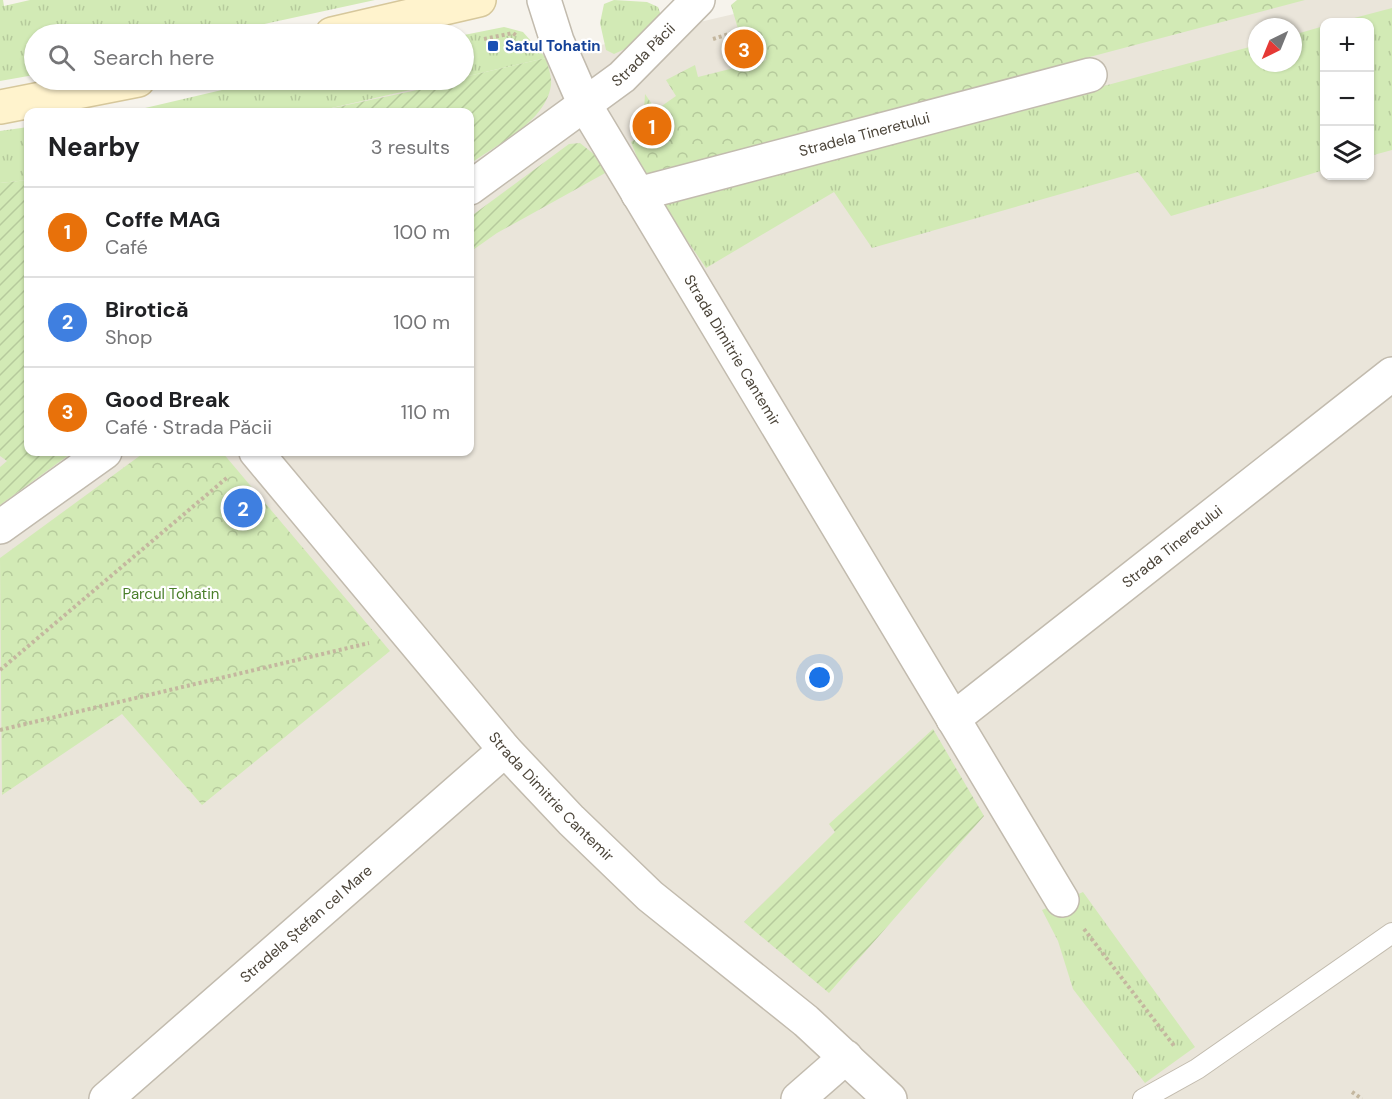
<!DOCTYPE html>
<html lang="en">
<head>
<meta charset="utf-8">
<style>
  :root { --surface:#fff; --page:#f6f6f6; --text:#202124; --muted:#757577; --line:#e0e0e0; --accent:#ea580c }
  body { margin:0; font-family:"DM Sans",sans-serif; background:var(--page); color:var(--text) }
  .controls { position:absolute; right:18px; top:18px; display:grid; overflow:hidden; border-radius:12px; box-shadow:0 2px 4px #0004 }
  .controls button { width:54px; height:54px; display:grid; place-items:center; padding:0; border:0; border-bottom:2px solid var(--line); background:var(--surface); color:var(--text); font:30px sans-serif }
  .compass { position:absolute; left:1248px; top:18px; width:54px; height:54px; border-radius:50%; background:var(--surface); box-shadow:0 2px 4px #0004; rotate:223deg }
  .you { position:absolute; left:820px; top:678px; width:21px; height:21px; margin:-15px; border:4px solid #fff; border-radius:50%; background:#1a73e8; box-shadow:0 0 0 9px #1a73e833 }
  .badge { display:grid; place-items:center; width:39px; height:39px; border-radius:50%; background:var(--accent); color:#fff; font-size:20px; font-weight:700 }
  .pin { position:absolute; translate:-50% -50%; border:3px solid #fff; box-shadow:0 2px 6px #0006 }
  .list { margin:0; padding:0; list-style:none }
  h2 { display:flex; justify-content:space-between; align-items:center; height:78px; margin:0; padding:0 24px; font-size:26px }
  h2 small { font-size:20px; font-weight:400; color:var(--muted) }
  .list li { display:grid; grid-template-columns:39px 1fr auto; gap:18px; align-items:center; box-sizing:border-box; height:90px; padding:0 24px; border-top:2px solid var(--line) }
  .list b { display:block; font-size:22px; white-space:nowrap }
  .list p { margin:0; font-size:20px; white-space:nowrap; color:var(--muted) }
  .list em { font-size:20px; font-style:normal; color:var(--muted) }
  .icon { flex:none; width:33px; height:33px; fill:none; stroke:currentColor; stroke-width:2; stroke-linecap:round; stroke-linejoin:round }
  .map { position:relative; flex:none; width:1392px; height:1099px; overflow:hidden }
  .search { position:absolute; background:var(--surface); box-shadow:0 2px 4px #0004; left:24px; top:24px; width:450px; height:66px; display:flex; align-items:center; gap:15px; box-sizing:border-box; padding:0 21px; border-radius:33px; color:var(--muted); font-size:22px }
  .panel { position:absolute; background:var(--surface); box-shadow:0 2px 4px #0004; left:24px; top:108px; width:450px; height:348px; border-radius:12px }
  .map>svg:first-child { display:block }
  .residential { fill:#eae5da; fill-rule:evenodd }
  .grass { fill:url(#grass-tufts) }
  .forest { fill:url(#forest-crowns) }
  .garden { fill:url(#garden-furrows) }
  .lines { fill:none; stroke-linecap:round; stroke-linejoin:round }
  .service-casing { stroke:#c2bbae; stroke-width:22 }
  .minor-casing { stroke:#c2bbae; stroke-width:36 }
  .secondary-casing { stroke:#d6c79b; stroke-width:36 }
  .path { stroke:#c4b79f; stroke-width:4; stroke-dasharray:3 3; stroke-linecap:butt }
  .service { stroke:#fff; stroke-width:20 }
  .minor { stroke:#fff; stroke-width:33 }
  .secondary { stroke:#fff3cd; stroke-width:33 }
  .transit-dot { fill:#1a4fb4; stroke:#fff; stroke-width:2 }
  .labels { text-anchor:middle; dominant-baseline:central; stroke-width:4.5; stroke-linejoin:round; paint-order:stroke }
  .transit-label { font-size:15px; font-weight:bold; fill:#164399; stroke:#fff; text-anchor:start }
  .street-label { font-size:15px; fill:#4b4439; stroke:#fff }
  .park-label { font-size:15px; fill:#4a7f2a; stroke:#fff }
</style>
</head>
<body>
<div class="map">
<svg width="1392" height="1099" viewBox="0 0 1392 1099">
  <defs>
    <pattern id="grass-tufts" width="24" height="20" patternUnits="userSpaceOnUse" patternTransform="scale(1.5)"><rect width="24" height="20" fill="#d2eab5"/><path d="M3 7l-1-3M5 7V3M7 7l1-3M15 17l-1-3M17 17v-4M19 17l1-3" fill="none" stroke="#b6ca9c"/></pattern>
    <pattern id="forest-crowns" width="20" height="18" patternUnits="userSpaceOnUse" patternTransform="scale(1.5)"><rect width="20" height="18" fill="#d2eab5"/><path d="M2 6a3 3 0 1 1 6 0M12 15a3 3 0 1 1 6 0" fill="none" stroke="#b6ca9c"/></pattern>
    <pattern id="garden-furrows" width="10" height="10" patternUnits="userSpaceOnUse" patternTransform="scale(1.5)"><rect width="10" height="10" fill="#d2eab5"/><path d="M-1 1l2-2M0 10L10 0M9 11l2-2" fill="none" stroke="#b6ca9c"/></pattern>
  </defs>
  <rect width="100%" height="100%" fill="#f6f3ec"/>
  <!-- residential -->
  <path class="residential" d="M794,0h598v1099h-1392v-916l28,-3v272h442v-340h-156zM1324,22h46v154h-46zM1257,27h36v36h-36z"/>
  <!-- grass -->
  <path class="grass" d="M0,0h3l1,6 26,-6h345l-156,34h-185v41l-34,6z
    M614,0l33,2 11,5 4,11 -22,24 -26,12 -8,-4 -6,-27 4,-19z
    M1392,8v142l-22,6v-134h-31z
    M1324,26v144l-153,46 -33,-44 -266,76 -38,-56 -128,76 -44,-64 595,-159v18h36v-28z
    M504,27l19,5 23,26 -82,19v-42z
    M264,80h190l-140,32h-186z
    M28,127v53l-28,3v-52z
    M1083,892l112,155 -50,36 -72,-94 -15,-48 -16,-31z"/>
  <!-- forest -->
  <path class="forest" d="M737,0h568l-661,175 -13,-33 8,-5 19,3 5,-24 -19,-5 1,-17 11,16 20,-14 -10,-16 29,-15 3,12 68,-17 -6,-25 -19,4 -10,-34z
    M145,452h77l168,199 -188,154 -80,-91 -120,81 -2,-237z"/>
  <!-- garden -->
  <path class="garden" d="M546,58c2,8 6,19 5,27 -5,37 -54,59 -81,79v-52h-156l150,-32v-3z
    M580,143l15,12 12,17 -110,61 -27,19v-35l99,-73z
    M28,180v272h45l-73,53v-38l7,-6 -7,-5v-273z
    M933,729l51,87 -155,177 -85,-71 91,-90 -6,-8z"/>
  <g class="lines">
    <!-- service casing -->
    <g class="service-casing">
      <path id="service" d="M1143,1099l54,-30 195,-136"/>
    </g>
    <!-- minor casing -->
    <g class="minor-casing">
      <g id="minor">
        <path id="s1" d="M544,0l13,41 28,64 477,795"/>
        <path id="s2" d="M470,188l152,-111 76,-77"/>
        <path id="s3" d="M638,194l452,-119"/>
        <path id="s4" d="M256,452l249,298 66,70 79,76 156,125 84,78"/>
        <path d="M0,527l105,-75"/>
        <path id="s5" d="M953,719l439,-345"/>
        <path id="s6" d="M106,1099l399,-349"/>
        <path d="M798,1099l48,-42"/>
      </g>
    </g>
    <!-- secondary casing -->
    <g class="secondary-casing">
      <path id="secondary" d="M332,34l147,-34
        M0,107l138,-27"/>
    </g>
    <!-- path -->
    <path class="path" d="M484,39l29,-6 4,3
      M713,39l19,-6
      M0,670l229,-194
      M0,730l369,-87
      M1084,929l91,118
      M1352,1092l10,7"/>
    <!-- service -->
    <use href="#service" class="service"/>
    <!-- minor -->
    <use href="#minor" class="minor"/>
    <!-- secondary -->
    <use href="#secondary" class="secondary"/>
  </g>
  <!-- markers -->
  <rect class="transit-dot" x="487" y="40" width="12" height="12" rx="3"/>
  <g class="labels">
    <!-- transit labels -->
    <g class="transit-label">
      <text x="505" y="46">Satul Tohatin</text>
    </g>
    <!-- street labels -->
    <g class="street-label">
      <text stroke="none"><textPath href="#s2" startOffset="219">Strada Păcii</textPath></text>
      <text stroke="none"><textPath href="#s3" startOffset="234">Stradela Tineretului</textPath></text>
      <text stroke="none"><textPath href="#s1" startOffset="399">Strada Dimitrie Cantemir</textPath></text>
      <text stroke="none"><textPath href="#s5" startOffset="279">Strada Tineretului</textPath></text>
      <text stroke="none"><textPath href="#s4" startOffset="454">Strada Dimitrie Cantemir</textPath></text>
      <text stroke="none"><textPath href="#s6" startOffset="266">Stradela Ștefan cel Mare</textPath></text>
    </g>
    <!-- park labels -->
    <g class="park-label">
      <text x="171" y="594">Parcul Tohatin</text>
    </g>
  </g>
</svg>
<div class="controls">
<button>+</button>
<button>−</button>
<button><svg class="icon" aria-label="layers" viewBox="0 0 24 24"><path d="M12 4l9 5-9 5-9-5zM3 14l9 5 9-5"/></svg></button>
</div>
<svg class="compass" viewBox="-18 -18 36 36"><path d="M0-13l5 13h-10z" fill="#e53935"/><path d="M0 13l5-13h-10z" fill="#757577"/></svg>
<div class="you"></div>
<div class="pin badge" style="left:652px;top:126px;background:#e8710a">1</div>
<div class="pin badge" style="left:243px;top:508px;background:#3f7fe0">2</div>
<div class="pin badge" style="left:744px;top:49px;background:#e8710a">3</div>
<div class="search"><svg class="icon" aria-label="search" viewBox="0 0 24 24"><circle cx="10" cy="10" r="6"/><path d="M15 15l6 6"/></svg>Search here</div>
<section class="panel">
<h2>Nearby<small>3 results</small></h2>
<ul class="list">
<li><span class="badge" style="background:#e8710a">1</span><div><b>Coffe MAG</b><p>Café</p></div><em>100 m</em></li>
<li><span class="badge" style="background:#3f7fe0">2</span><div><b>Birotică</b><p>Shop</p></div><em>100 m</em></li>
<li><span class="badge" style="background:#e8710a">3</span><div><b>Good Break</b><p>Café · Strada Păcii</p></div><em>110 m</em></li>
</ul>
</section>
</div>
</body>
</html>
